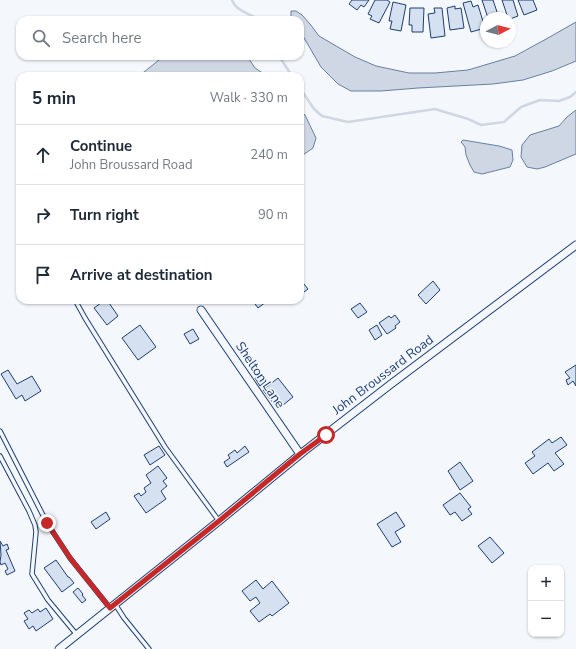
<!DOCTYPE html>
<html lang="en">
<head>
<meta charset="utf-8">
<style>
  :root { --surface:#fff; --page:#f6f6f7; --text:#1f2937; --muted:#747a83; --line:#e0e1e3 }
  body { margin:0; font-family:"Nunito Sans",sans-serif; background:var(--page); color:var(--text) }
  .controls { position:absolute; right:12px; bottom:12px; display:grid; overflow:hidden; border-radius:8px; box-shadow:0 1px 3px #0004 }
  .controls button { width:36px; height:36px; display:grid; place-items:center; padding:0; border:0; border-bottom:1px solid var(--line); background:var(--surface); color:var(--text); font:20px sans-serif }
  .compass { position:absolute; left:480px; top:12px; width:36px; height:36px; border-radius:50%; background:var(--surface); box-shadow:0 1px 3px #0004; rotate:83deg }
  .stop { position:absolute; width:12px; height:12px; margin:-9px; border:3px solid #c62828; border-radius:50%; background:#fff }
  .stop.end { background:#c62828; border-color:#fff; box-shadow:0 1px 4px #0008 }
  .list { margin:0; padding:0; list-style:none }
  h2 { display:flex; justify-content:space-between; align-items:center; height:52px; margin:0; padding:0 16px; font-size:17px }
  h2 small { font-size:13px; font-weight:400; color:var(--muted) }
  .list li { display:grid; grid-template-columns:26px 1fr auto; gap:12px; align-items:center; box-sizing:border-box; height:60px; padding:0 16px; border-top:1px solid var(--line) }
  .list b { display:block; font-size:15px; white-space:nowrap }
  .list p { margin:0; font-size:13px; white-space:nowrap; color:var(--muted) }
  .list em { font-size:13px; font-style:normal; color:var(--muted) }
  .icon { flex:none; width:22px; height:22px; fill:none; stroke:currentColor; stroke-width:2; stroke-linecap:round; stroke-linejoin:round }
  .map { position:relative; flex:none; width:576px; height:649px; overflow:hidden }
  .search { position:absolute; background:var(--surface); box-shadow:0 1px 3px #0004; left:16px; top:16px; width:288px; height:44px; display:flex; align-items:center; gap:10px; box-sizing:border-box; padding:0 14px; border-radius:12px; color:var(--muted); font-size:15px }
  .panel { position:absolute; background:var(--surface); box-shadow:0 1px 3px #0004; left:16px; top:72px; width:288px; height:232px; border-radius:12px }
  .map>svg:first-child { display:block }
  .water { fill:#cfd7e4; stroke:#687fa3 }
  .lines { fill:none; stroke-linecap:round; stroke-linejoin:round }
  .stream { stroke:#cfd7e4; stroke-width:2.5 }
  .building { fill:#d5e0f0; stroke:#1d3f73 }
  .lane-casing { stroke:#1d3f73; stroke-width:5.5 }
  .street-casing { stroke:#1d3f73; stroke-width:9 }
  .lane { stroke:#f4f7fb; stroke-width:3.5 }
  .street { stroke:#f4f7fb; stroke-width:7 }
  .route { stroke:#c62828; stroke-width:5 }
  .labels { text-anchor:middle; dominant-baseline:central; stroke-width:3; stroke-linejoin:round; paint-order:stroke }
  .street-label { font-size:13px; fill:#1d3f73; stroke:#f4f7fb }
</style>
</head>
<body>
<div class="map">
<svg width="576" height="649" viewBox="0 0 576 649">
  <rect width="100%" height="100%" fill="#f4f7fb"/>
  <!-- water -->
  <path class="water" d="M291,11h5l6,4 8,9 9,12 36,21 21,9 33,7h26l33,-3 47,-14 33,-18 28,-16v39l-24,10 -29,9 -30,4 -75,4 -37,3h-30l-13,-7 -17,-17 -21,-36v-11h-6l-3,-4z
    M164,56h87l-2,3 6,9 12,8h-128z
    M300,110l5,5 11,23 -3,10 -13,9z
    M576,110v44l-31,13 -8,2 -10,-2 -6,-10 1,-12 8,-10 29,-9 8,-9z
    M463,140l36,6 13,4 1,10 -3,7 -28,7 -8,-2 -4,-7 -4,-10 -1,-8 -4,-5z"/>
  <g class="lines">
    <!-- stream -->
    <path class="stream" d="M232,0c4,11 18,14 28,20
      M279,56l13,20
      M300,88l14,21 8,7 26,6 87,-13 33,10 13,6 23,-3 17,-15 19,-7 19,1 11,-4 6,-5"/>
  </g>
  <!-- building -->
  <path class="building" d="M352,0h17l-5,7 -3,-2 -4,5 -8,-6z
    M375,0h12l3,2 -11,21 -9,-4 2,-3 -4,-2z
    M482,0h11l6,18h-11z
    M502,0h11l5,16 -8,3 -2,-1z
    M518,0h15l4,10 -13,5z
    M471,1l2,6 5,-2 7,23 -14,4 -8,-29z
    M393,2l13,3 -5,26 -11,-2 2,-8h-3z
    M455,6v3l6,-1 3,20 -14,2 -3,-22z
    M410,8h14l-1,24h-11v-7h-3z
    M434,8h8l3,28 -14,2 -3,-24 7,-1z
    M300,274l3,3 -3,2 8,10 -8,6z
    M433,281l7,9 -14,14 -8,-9z
    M105,300h2l11,16 -11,9 -13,-17z
    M252,300h13l1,2 -8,6z
    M360,303l7,9 -9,6 -7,-9z
    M395,315l5,7 -5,4 1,2 -9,6 -8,-11 10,-7 2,2z
    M140,325l16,22 -18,13 -16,-22z
    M377,325l5,10 -7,5 -6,-10z
    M193,329l6,10 -9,5 -6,-10z
    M576,365v21l-3,-5 -5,4 -2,-5 4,-2 -5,-6z
    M8,370l9,14 15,-8 9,15 -16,10 -3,-6 -6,4 -15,-25z
    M261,373l5,8 -6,5 -5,-8z
    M278,378l15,19 -15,12 -15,-19z
    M561,437l6,8 -12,8 9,11 -10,7 -6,-8 -15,11 -8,-11 10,-7 -3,-4 17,-13 3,4z
    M159,446l6,9 -15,10 -6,-10z
    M245,446l4,6 -22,15 -3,-5 6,-4 -2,-3 7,-5 2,3z
    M460,462l13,19 -13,9 -12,-19z
    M158,466l9,12 -4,3 4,5 -6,5 5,8 -20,14 -12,-17 5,-3 2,3 5,-4 -2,-4 7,-5 -5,-8z
    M460,493l11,14 -3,2 4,5 -10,7 -7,-9 -5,3 -7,-10z
    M106,512l4,7 -14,10 -5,-7z
    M396,512l9,14 -10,6 6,10 -9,5 -15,-23z
    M490,537l14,16 -12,10 -14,-17z
    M0,541l3,5 4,-2 2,5 -3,1 9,21 -8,4 -2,-4 3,-2 -3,-6 -4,2 -1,-3 1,-7z
    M56,560l12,17h1l5,6 -12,9 -18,-24z
    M256,580l7,9 9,-8 17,22 -17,13 -2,-2 -11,8 -9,-11 10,-8 -4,-6 -6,4 -8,-10z
    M78,588l5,6 -1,1 4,5 -4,3 -9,-11z
    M46,608l7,11 -17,12 -3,-5 -4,3 -5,-8 4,-2 -4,-6 5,-3 3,3 6,-4 2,3z"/>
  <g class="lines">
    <!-- lane casing -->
    <g class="lane-casing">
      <path id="lane" d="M75,300l10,18 80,129 54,74
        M0,431l47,92 23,35 40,50
        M0,456l29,55 6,14 1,7 -4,42 16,26 29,35
        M115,604l9,14 25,31"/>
    </g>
    <!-- street casing -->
    <g class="street-casing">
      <path id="street" d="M201,310l99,144
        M59,649l160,-128 84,-69 88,-68 185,-139"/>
    </g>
    <!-- lane -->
    <use href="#lane" class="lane"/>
    <!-- street -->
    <use href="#street" class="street"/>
  </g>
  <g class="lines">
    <!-- route -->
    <path class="route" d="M47,523l23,35 40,50 109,-87 81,-67 26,-19"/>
  </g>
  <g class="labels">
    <!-- street labels -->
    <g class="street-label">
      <text transform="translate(260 375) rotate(56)">Shelton Lane</text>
      <text transform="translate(383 375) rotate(-37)">John Broussard Road</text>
    </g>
  </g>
</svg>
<div class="controls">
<button>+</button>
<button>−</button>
</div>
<svg class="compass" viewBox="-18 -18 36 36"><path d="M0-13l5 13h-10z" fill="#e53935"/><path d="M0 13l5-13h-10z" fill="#747a83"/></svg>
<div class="stop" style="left:326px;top:435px"></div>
<div class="stop end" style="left:47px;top:523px"></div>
<div class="search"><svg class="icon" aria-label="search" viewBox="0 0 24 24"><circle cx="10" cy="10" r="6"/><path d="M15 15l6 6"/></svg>Search here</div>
<section class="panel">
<h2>5 min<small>Walk · 330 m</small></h2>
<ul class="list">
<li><svg class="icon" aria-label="ahead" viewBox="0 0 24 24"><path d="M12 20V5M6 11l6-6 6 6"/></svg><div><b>Continue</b><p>John Broussard Road</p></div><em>240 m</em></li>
<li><svg class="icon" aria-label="right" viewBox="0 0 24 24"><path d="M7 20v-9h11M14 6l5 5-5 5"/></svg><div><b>Turn right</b></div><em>90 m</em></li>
<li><svg class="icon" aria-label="arrive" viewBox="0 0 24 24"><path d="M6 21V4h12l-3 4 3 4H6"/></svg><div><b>Arrive at destination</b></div></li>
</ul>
</section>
</div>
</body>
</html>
